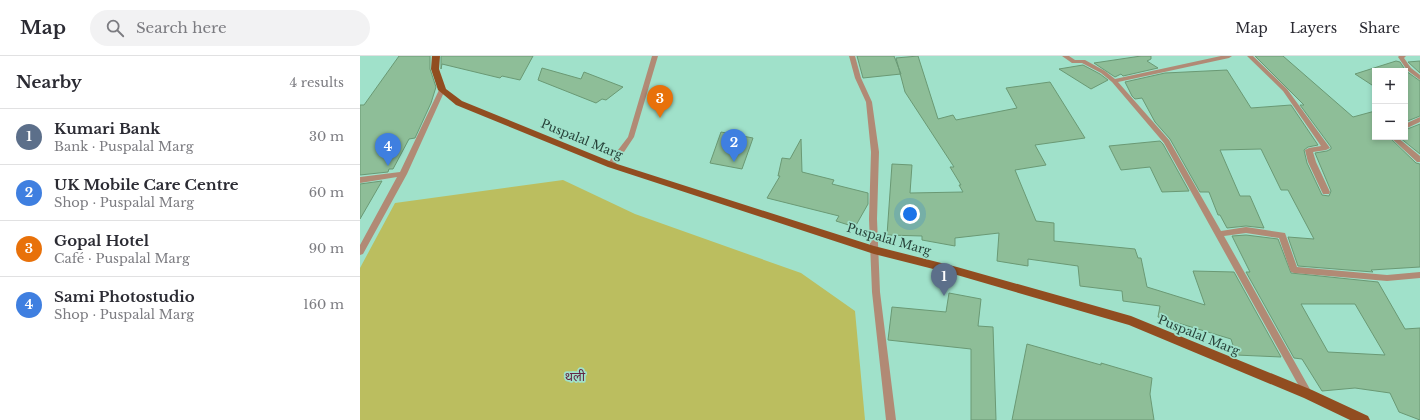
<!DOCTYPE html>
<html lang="en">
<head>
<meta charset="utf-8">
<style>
  :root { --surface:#fff; --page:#f2f2f3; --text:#2b2b33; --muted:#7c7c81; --line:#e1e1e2; --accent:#d93025 }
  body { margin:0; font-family:"Libre Baskerville","Noto Sans Devanagari",serif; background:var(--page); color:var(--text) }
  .controls { position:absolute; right:12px; top:12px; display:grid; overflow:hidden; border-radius:0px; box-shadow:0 2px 6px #0003 }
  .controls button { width:36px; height:36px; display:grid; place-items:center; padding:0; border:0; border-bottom:1px solid var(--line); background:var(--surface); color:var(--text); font:20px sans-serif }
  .you { position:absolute; left:550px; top:158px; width:14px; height:14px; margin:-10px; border:3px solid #fff; border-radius:50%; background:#1a73e8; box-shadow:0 0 0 6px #1a73e833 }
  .badge { display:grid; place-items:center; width:26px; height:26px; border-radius:50%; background:var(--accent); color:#fff; font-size:13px; font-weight:700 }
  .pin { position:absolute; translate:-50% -33px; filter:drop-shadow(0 1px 2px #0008) }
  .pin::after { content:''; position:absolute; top:21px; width:14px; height:12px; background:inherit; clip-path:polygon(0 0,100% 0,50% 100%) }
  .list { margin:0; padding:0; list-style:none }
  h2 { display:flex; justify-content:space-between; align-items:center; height:52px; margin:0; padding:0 16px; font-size:17px }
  h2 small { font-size:13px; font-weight:400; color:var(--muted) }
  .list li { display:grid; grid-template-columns:26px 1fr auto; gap:12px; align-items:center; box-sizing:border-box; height:56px; padding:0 16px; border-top:1px solid var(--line) }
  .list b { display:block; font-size:15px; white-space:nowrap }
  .list p { margin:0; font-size:13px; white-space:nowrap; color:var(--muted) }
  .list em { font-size:13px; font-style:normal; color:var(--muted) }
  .icon { flex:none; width:22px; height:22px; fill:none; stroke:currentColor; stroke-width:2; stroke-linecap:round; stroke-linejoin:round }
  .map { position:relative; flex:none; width:1060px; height:364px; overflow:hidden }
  header { display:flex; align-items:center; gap:24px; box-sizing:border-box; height:56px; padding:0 20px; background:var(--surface); border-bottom:1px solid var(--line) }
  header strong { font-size:19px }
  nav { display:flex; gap:22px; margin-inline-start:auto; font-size:14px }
  .search { width:280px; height:36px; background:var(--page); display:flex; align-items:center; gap:10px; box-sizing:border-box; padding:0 14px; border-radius:22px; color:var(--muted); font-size:15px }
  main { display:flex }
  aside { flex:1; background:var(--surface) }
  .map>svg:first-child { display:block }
  .green { fill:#bbbe5f }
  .building { fill:#8ebe98; stroke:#6a9974; fill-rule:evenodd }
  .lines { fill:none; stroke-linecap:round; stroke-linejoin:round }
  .minor { fill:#b18a75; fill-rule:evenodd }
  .primary { fill:#914d20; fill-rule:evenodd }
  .labels { text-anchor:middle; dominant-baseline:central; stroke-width:3.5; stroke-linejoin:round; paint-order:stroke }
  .street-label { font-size:12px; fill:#28433a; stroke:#a0e1ca }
  .neighbourhood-label { font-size:13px; fill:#642546; stroke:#a0e1ca }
</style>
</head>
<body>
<header>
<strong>Map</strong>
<div class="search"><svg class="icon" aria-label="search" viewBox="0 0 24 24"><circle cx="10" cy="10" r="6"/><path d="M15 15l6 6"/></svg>Search here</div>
<nav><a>Map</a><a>Layers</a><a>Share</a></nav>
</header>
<main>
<aside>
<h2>Nearby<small>4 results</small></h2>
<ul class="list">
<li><span class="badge" style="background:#5c6f8a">1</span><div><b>Kumari Bank</b><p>Bank · Puspalal Marg</p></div><em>30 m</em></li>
<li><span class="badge" style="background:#3f7fe0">2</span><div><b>UK Mobile Care Centre</b><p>Shop · Puspalal Marg</p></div><em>60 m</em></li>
<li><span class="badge" style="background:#e8710a">3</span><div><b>Gopal Hotel</b><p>Café · Puspalal Marg</p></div><em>90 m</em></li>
<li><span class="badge" style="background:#3f7fe0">4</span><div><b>Sami Photostudio</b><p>Shop · Puspalal Marg</p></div><em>160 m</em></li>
</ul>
</aside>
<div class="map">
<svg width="1060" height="364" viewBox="0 0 1060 364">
  <rect width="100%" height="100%" fill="#a0e1ca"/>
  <!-- green -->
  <path class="green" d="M203,124l72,34 166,59 54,38 10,109h-505v-152l35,-65z"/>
  <!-- building -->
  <path class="building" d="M39,0h31v13l6,18 -5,16 -16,35 -6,1 -16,30h-4l-1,3 -28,3v-70h4z
    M81,0h92l-13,24 -18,-4 -2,2 -58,-14 -1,5z
    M497,0h37l7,18 -38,4z
    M558,0l20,63 15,-4 3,5 61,-12 -11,-20 44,-6 35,56 -50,7 11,20 -31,5 21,51 18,2v18l81,8 3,9h3l6,29 58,18 -12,-34 41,1 47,85 -45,-2 -5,-16 -73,-22 2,-11 -37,-5 -1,-10 -42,-5 -2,-20 -50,-7v7l-31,-5 2,-28 -44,5v8l-33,-6v-4l-35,-1 5,-71 20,1 -2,28 53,-1 -4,-7h2l-11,-18h4l-49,-75 -9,-34z
    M781,0h10v3l-4,2 11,7 -35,8 -2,-2 -6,3 -21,-14z
    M895,0h28l70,61 22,-6v26h14l27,26 4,1v103l-49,3 2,2 -75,-6 -10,-29 26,2 -26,-49h-7l-20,-41 -41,1 20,46h10l14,32 -18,-2 -19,2 -7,-13h-2l-9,-23h-9l-30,-53 -15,-17 -13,-24 -7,1 -3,-3 -7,-14 40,-9 62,-3 24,38 40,-3 27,40 -10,2 -4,3 3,13 15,32 7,1 2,-5 -16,-38 12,-2 4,-2v-2l-31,-42h4z
    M1036,5l4,1 6,9 14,10v35l-15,6v-51h-30v16l-20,-13z
    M1060,5v12l-12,-11z
    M723,9l17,9 8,6 -17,9 -32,-20z
    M182,12l39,11 3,-7 39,15 -17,13 -4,-1 -6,4 -58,-23z
    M1060,68v30l-21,-17h6v-7z
    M361,76l32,6 -11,31 -32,-6z
    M441,83l1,33 32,8 -2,4 36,9v11l-13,23 -19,-6 3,-5 -72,-18 13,-22h-2l4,-18 8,1z
    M800,85l3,3 26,47 -27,1 -12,-25 -29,3 -12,-24z
    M22,125l-22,38v-35z
    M886,179l32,4 13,34 87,9 27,47 15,-1v92l-21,-8 -9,-19 -35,-5 -33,3 -20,-32 -8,-1 -48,-86h4l-18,-36zM941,248h54l30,51 -57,-3z
    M589,237l32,6 -3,27 15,1 3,93h-25v-71l-83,-9 4,-33 54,5z
    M667,288l74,21v-2l51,15 -2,16 4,26h-142z"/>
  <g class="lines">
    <!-- minor -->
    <path class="minor" d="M292,0h6l-24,81 -20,30h-6l-1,-2 1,-2 20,-26z
      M489,0h6l6,22 11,24 7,50 -2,67 3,73 16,128h-10l-14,-128 -3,-73 2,-67 -5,-50 -11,-24z
      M702,0h7l6,4h10l20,11 10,8 106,-23h11l-3,2 -111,24 51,58 52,91 25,-4 39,6 12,34 90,8 33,-3v6l-33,3 -93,-8 -3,-1 -1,-2 -11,-32 -33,-5 -22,3 87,155 2,3 -2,3 -3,2 -3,-2 -141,-254 -52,-61 -11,-9 -19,-10h-10z
      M887,0h6l34,33 43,59 -4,2 -13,2 3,10 14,30 -1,2h-6l-1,-2 -14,-30 -3,-12 4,-2 12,-2 -38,-55z
      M1039,0h7l-2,2 7,10 9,7v5l-13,-10 -9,-13z
      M82,32l3,2 -38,84 -44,80 -3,1v-10l37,-68 -37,6v-6l40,-5 39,-82z
      M1060,61v5l-15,7v-5z
      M1030,81h7l23,19v6h-3z"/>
    <!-- primary -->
    <path class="primary" d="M72,0h8l-1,13 7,20 16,12 152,62 260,83 83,21 174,49 181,74 56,26 2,4h-20l-46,-22 -175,-73 -172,-50 -83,-21 -266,-87 -152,-62 -18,-15 -7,-21z"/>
  </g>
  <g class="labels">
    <!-- street labels -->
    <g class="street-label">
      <text transform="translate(222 83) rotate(22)">Puspalal Marg</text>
      <text transform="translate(529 183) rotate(16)">Puspalal Marg</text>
      <text transform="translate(839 279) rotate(22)">Puspalal Marg</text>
    </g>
    <!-- neighbourhood labels -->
    <g class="neighbourhood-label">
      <text x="215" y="320">थली</text>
    </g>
  </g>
</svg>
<div class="controls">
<button>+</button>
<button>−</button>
</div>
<div class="you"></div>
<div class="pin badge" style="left:584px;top:240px;background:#5c6f8a">1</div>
<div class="pin badge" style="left:374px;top:106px;background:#3f7fe0">2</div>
<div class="pin badge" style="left:300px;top:62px;background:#e8710a">3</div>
<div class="pin badge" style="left:28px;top:110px;background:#3f7fe0">4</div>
</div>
</main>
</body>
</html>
